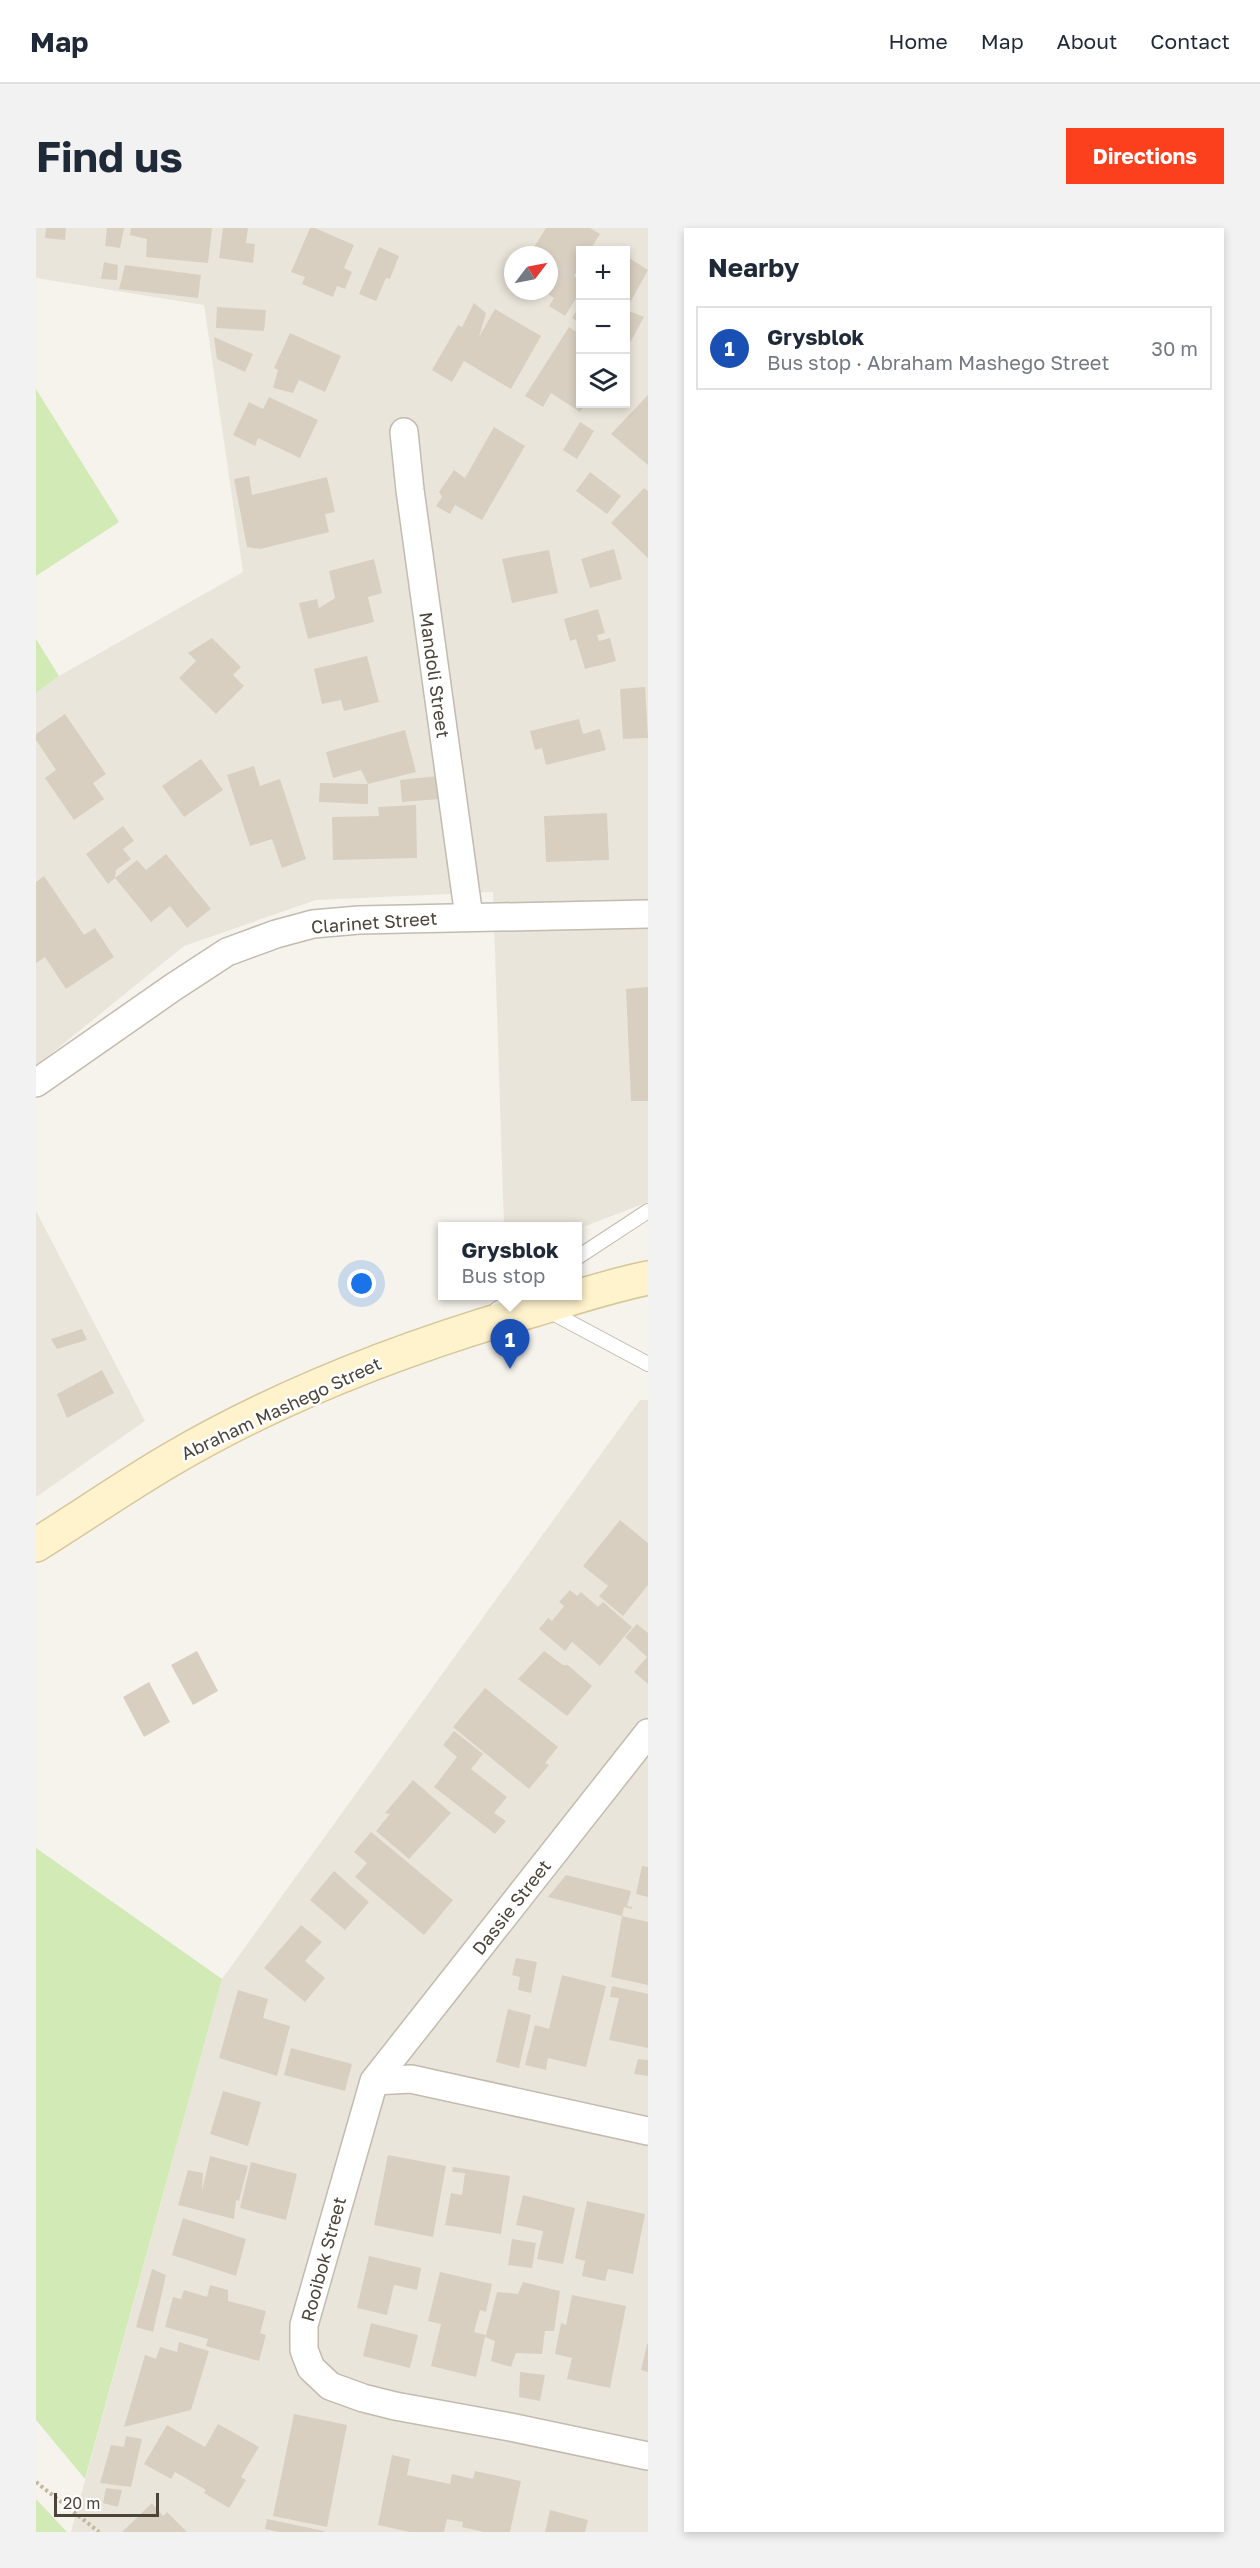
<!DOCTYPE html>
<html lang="en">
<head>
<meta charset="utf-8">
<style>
  :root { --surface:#fff; --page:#f2f2f3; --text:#1f2937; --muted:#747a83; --line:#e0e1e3; --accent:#fc3f1d }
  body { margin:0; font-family:"Golos Text",sans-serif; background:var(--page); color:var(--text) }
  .controls { position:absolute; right:18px; top:18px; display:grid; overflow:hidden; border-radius:0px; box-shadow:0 3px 9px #0003 }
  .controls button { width:54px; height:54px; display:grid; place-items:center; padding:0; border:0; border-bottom:2px solid var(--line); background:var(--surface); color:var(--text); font:30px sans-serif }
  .compass { position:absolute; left:468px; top:18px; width:54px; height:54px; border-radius:50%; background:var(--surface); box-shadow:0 3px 9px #0003; rotate:58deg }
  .scale { position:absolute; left:18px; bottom:15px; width:105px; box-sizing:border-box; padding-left:6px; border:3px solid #4b4439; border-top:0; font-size:16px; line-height:21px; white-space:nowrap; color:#4b4439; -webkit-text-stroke:4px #fff; paint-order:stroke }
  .you { position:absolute; left:326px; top:1056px; width:21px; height:21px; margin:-15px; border:4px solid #fff; border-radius:50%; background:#1a73e8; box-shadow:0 0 0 9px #1a73e833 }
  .badge { display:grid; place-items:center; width:39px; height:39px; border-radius:50%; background:var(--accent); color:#fff; font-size:20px; font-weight:700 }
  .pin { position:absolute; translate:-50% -50px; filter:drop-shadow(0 2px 3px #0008) }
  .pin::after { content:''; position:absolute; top:32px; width:21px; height:18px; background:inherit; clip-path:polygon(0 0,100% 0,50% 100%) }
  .popup { position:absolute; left:402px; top:994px; width:144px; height:78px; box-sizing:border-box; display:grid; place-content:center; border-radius:0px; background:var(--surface); filter:drop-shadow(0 2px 4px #0005); font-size:20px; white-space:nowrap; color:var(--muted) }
  .popup b { font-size:22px; color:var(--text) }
  .popup::after { content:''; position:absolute; left:50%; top:100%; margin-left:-12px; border:12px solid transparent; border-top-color:var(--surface) }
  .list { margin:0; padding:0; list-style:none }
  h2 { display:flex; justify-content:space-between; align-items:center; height:78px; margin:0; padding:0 24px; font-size:26px }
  h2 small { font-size:20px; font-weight:400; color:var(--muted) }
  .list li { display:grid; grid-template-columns:39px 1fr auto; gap:18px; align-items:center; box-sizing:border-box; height:84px; margin:0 12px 12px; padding:0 12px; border:2px solid var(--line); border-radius:0px }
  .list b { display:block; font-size:22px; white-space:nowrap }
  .list p { margin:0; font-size:20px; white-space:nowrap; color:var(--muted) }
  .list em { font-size:20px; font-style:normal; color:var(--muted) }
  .icon { flex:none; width:33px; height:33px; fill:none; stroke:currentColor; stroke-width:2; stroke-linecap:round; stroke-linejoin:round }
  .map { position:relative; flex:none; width:612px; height:2304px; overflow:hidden; border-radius:0px }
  header { display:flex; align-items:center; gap:36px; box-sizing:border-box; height:84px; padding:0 30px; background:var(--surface); border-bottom:2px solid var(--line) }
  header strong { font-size:28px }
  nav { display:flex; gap:33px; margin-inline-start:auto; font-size:21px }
  .intro { display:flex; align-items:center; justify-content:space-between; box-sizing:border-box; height:144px; padding:0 36px }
  h1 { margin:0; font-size:42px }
  .button { padding:15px 27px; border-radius:0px; background:var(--accent); color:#fff; font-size:21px; font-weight:700 }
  main { display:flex; gap:36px; padding:0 36px }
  aside { flex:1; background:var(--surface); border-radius:0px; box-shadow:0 3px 9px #0003 }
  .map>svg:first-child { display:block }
  .residential { fill:#eae5da; fill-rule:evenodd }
  .green { fill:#d2eab5 }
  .building { fill:#d8cfc1 }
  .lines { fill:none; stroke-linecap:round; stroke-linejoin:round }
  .service-casing { stroke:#c2bbae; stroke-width:16 }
  .minor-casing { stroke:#c2bbae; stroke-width:30 }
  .secondary-casing { stroke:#d6c79b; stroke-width:36 }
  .path { stroke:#c4b79f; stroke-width:4; stroke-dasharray:3 3; stroke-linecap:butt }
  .service { stroke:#fff; stroke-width:14 }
  .minor { stroke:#fff; stroke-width:27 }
  .secondary { stroke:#fff3cd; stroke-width:33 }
  .labels { text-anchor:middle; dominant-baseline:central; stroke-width:5; stroke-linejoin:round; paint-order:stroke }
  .street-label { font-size:18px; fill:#4b4439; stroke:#fff }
</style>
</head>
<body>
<header>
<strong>Map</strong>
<nav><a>Home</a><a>Map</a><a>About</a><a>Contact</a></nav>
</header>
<div class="intro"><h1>Find us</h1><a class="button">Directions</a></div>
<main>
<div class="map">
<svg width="612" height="2304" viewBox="0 0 612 2304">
  <rect width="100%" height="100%" fill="#f6f3ec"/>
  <!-- residential -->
  <path class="residential" d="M0,0h612v974l-70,27v-3h-74l-11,-334 -177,8 -132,46 -148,120v-373l23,-17 184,-104 -39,-267 -168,-27zM544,22h46v154h-46zM477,27h36v36h-36z
    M0,983l109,210 -109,76z
    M604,1172h8v1132h-577l151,-553z"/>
  <!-- green -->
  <path class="green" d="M0,161l83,133 -83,54z
    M0,411l23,37 -23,17z
    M0,1620l186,131 -137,500 -49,-59z
    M0,2271l31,33h-31z"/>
  <!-- building -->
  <path class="building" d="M10,0h20l-1,12 -20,-2z
    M71,0h17l-4,20 -15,-2z
    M95,0h81l-4,35 -62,-6 1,-18 -17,-4z
    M187,0h25l-2,15 9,1 -2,19 -34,-5z
    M274,0h5l39,17 -10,23 8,4 -7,17 -8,-3 -4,11 -31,-13 3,-7 -14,-5z
    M510,0h44l10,6 -10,16h-10v15l-6,11 6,4v12l-15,24 -16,-10 5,-8 -11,-7h6v-36h-20z
    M343,19l20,9 -9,23 -4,-1 -10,23 -17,-7z
    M590,28l22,14 -22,40z
    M68,34l14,3 -1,15 -16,-1z
    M89,37l76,10 -3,23 -79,-9z
    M438,75l12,10 -7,24 16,-28 46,27 -30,53 -47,-28 -12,21 -20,-12 26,-45 4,2z
    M544,77v18l-8,-5z
    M181,79l49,3 -2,21 -48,-3z
    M593,83l15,6 -18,33v-33z
    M533,99l11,8v69h5l-5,8 -29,-19 -8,14 -18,-11z
    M254,105l51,23 -16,36 -26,-12 -6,13 -20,-5 5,-18 -4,-2z
    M178,109l39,17 -8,18 -28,-13z
    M612,167v70l-37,-31z
    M233,169l49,23 -18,38 -42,-20 -3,8 -22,-11 16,-33 14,7z
    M544,194l14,9 -17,28 -14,-9z
    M458,199l31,19 -43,74 -27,-15 -5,9 -14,-8 6,-9 -3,-5 15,-22 11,8z
    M554,244l31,24 -14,18 -31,-23z
    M213,248l3,19 75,-18 8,35 -10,2 4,18 -69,17 -13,-2 -13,-68z
    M608,260l4,3v67l-37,-35z
    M578,321l8,30 -32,9 -9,-29z
    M513,322l9,43 -46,10 -10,-44z
    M338,331l8,34 -14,4 6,25 -66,17 -9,-36 18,-4 2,9 16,-10 -6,-27z
    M562,381l7,24 -8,2 2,6 11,-3 6,23 -31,8 -9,-30 -6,2 -6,-22z
    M176,410l29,29 -8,8 11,11 -28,28 -37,-36 17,-17 -8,-8z
    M331,428l12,46 -35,9 -3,-11 -19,4 -8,-35z
    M609,459l3,51 -25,1 -3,-50z
    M29,486l41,60 -13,9 11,16 -30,21 -29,-42 11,-8 -20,-30v-6z
    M543,491l4,15 17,-5 6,21 -60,15 -4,-17 -7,2 -5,-19z
    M369,502l11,42 -48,12 -7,-14 -28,8 -7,-26z
    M165,531l22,31 -39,27 -22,-31z
    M218,538l6,20 20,-7 26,80 -24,9 -10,-29 -22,7 -23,-71z
    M402,548l2,23 -38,3 -2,-22z
    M284,555l48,1v20l-49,-2z
    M380,577l1,53 -84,2 -1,-43 47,-1 -1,-9z
    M571,585l2,47 -63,2 -2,-46z
    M87,598l11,15 -11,8 8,10 -15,11 -1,8 -7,6 -22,-30z
    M130,626l45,55 -24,19 -17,-22 -19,16 -36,-44 22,-18 9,10z
    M8,648l40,59 11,-7 19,29 -48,32 -21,-32 -9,6v-81z
    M612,759v114h-17l-5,-112z
    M46,1101l5,11 -30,9 -6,-10z
    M66,1142l12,23 -47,25 -10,-24z
    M584,1292l28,23v42l-25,31 -24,-20 9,-10 -25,-20z
    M534,1362l7,6 4,-4 17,15 5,-5 29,25 -32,39 -28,-24 -7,9 -26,-22 9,-11 4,3 12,-15 -5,-4z
    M601,1396l11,9v51l-14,-12 13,-15 -22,-20z
    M161,1423l21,40 -25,14 -22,-40z
    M508,1423l19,14h5l24,21 -25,30 -49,-37z
    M113,1454l21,40 -26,15 -21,-40z
    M449,1460l73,59 -13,16 4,2 -20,24 -76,-62z
    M418,1503l29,23 -12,15 36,28 -13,16 12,8 -11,13 -61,-47 23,-30 -14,-12z
    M377,1552l38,33 -42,46 -33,-28 14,-17 -5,-1z
    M335,1604l82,68 -29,35 -69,-58 12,-14 -13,-11z
    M606,1638l6,1v30l-12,-3z
    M298,1643l35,31 -24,28 -35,-30z
    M530,1647l65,16 -4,15 5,1v2l-8,-2 -2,9 -74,-19z
    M586,1688l26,6v63l-37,-8z
    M265,1697l21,17 -17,19 20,17 -20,24 -41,-34z
    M480,1730l21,4 -6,31 -13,-3 2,-13 -8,-2z
    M526,1747l44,11 -20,81 -38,-9 -2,12 -21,-5 10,-40 14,4z
    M576,1758l36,8v54l-39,-8 10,-42 -9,-1z
    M202,1762l30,9 -5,19 27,8 -13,50 -58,-18z
    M472,1781l23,6 -12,53 -23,-6z
    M255,1820l61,16 -7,27 -61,-16z
    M602,1831l10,1v16l-14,-2z
    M187,1863l38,11 -13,44 -38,-12z
    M352,1927l58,11 -13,71 -59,-12z
    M174,1928l38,10 -9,35 -3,-1 -2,19 -56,-14 10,-35 15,3 -1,18z
    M215,1934l46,12 -11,46 -46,-12z
    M417,1939l57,9 -9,58 -56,-9 6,-32 11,2 3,-22 -13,-1z
    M487,1967l52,13 -12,56 -26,-5 6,-28 -27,-6z
    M551,1973l58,13 -12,60 -25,-5 -3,12 -23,-5 3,-15 -10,-3z
    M147,1990l63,21 -10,37 -64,-21z
    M476,2011l24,4 -4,25 -24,-3z
    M333,2028l52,12 -4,22 -23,-5 -7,30 -30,-7z
    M116,2041l14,6 -13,57 -17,-5z
    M404,2044l52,12 -6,28 -6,-2 -6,22 12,3 11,-43 21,2 5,-12 37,9 -6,40h-9l-3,23 -26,-1 -5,14 -20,-6 4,-20 -10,-4 -9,40 -45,-11 10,-42 -13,-3z
    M174,2057l18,5v11l38,10 -6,22 6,2 -7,26 -53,-15 2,-7 -43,-12 8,-30 8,2 3,-9 23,7z
    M536,2067l54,11 -16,82 -43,-9 5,-21 -17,-4 6,-31 5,2z
    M335,2095l47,12 -8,33 -47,-12z
    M143,2114l30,9 -18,59 -67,17 21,-72 11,4 4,-12 17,5z
    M611,2116h1v28l-7,-2z
    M484,2144l25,3 -5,26 -21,-4z
    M258,2186l53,11 -20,102 -54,-11z
    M182,2196l41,23 -18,30 5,3 -17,28 -25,-15 2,-3 -31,-18 -4,7 -27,-15 23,-39 38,22z
    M90,2208l16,3 -11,48 -31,-4 11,-38 13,2z
    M356,2227l18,4 -3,16 43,9 2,-10 21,5 2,-8 46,10 -11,51h-26l-22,-5 1,-5 -16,-3 -3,13h-34l-32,-7z
    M70,2260l16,2 -4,17 -15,-4z
    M116,2275l11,13 4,-4 20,20h-65z
    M514,2282l38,10 -3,12h-40z
    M231,2291l57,12v1h-45l-14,-3z"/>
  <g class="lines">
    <!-- service casing -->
    <g class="service-casing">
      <path id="service" d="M542,1029l70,-46
        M461,1081l21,-13
        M511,1082l101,54"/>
    </g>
    <!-- minor casing -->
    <g class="minor-casing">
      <path id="minor" d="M368,204l6,58 59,427
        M0,855l136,-95 55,-36 49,-18 37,-10 46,-4 289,-6
        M338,1853l274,-348
        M612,1903l-237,-52 -37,2 -70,244v25l7,18 19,18 33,12 32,8 115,21 138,29"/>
    </g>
    <!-- secondary casing -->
    <g class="secondary-casing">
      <path id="secondary" d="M0,1317c45,-28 88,-58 134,-85 114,-67 238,-114 364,-150 38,-12 75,-24 114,-32"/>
    </g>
    <!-- path -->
    <path class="path" d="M0,2254l63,50"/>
    <!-- service -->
    <use href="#service" class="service"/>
    <!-- minor -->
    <use href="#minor" class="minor"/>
    <!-- secondary -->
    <use href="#secondary" class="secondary"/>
  </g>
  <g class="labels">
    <!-- street labels -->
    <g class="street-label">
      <text transform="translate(399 447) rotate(82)">Mandoli Street</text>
      <text transform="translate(338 694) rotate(-4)">Clarinet Street</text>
      <text transform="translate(245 1180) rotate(-25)">Abraham Mashego Street</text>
      <text transform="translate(475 1679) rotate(-52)">Dassie Street</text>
      <text transform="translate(287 2031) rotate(-75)">Rooibok Street</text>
    </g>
  </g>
</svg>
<div class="controls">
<button>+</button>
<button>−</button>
<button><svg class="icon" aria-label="layers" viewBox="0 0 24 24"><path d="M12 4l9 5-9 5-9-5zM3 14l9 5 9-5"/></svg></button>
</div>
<svg class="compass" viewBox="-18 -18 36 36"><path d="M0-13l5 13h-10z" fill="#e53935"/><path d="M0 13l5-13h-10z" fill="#747a83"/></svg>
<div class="scale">20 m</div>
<div class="you"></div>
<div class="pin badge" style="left:474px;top:1141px;background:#1a4fb4">1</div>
<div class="popup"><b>Grysblok</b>Bus stop</div>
</div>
<aside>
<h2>Nearby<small></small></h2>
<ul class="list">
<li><span class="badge" style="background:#1a4fb4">1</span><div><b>Grysblok</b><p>Bus stop · Abraham Mashego Street</p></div><em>30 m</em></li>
</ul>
</aside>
</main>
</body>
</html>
